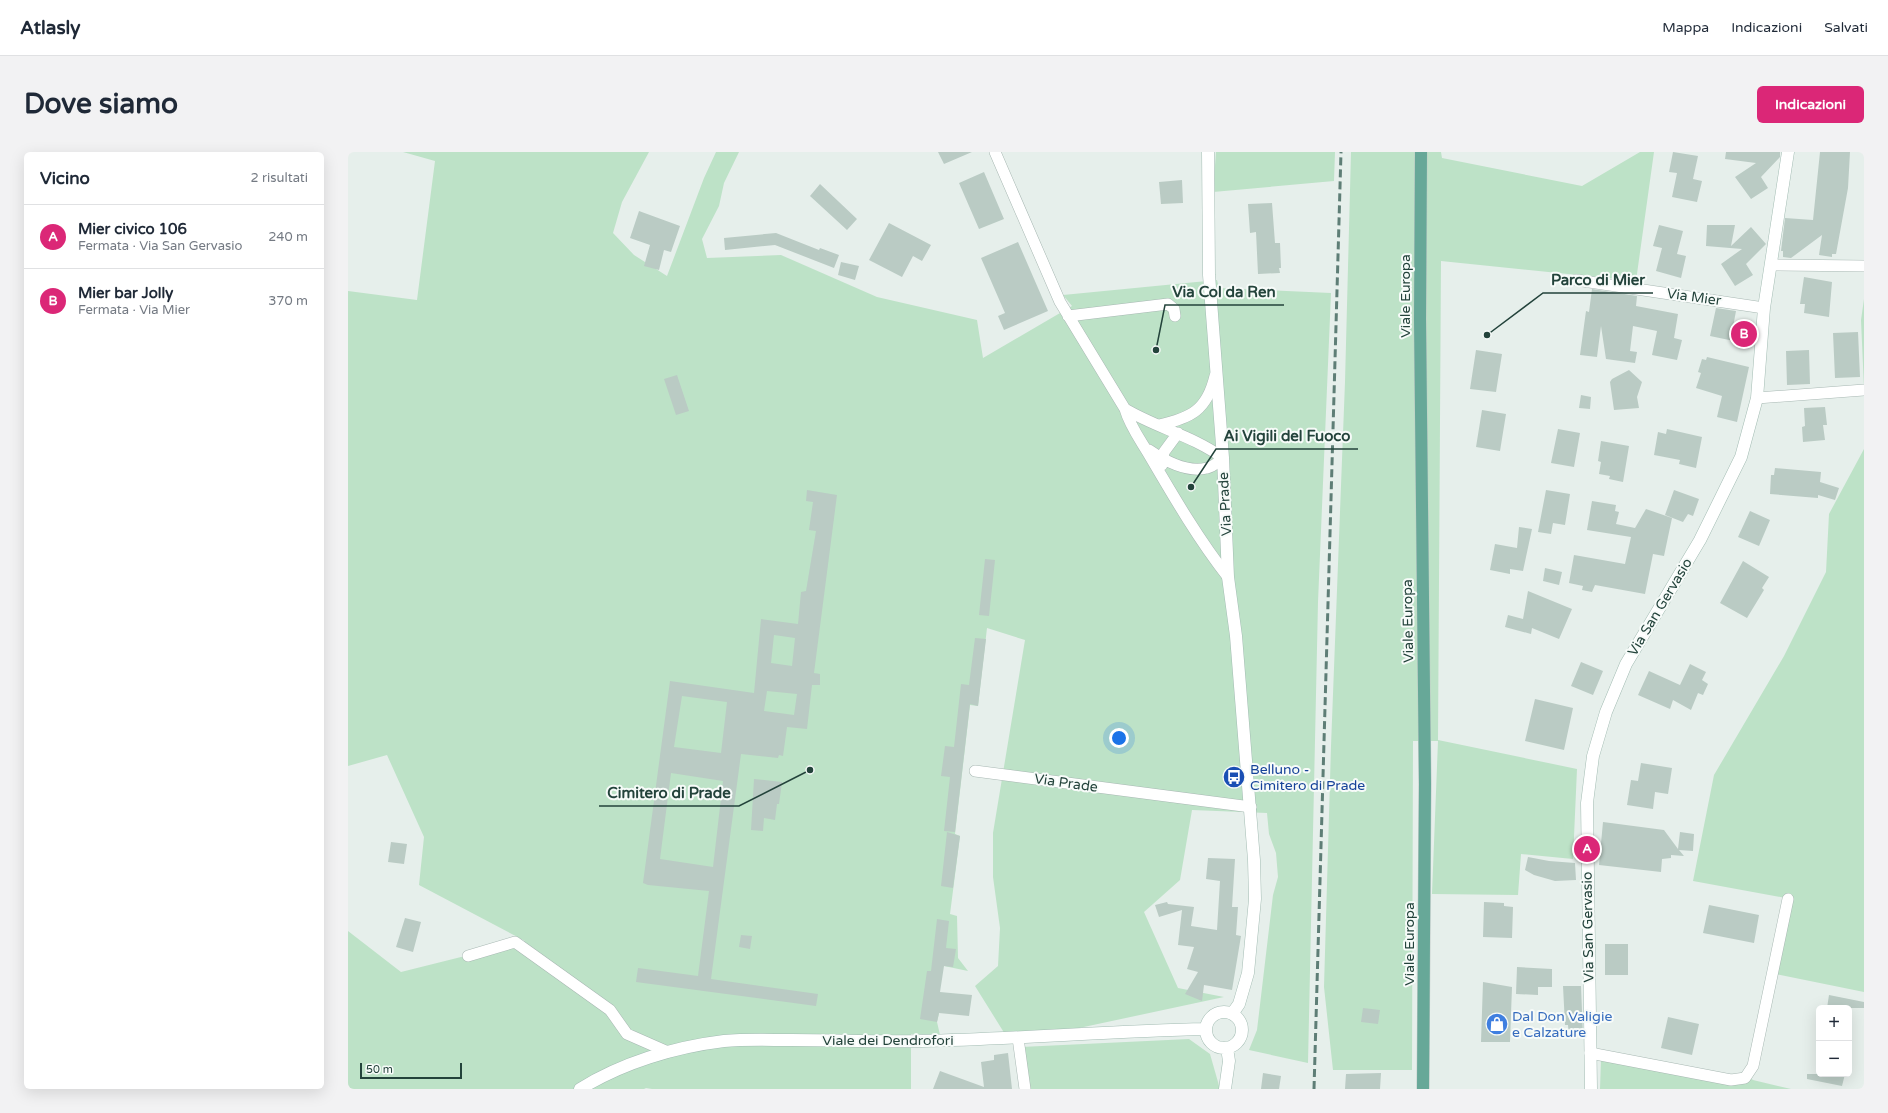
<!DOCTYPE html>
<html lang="it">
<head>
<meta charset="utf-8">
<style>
  :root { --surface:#fff; --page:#f2f2f3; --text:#1f2937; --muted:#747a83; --line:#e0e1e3; --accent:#db2777 }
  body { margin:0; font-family:"Varela Round",sans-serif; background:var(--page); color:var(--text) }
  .controls { position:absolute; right:12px; bottom:12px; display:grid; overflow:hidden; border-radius:6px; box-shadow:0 4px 16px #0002 }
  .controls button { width:36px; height:36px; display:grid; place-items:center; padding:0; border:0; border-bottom:1px solid var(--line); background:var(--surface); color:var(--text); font:20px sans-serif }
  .scale { position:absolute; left:12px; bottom:10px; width:102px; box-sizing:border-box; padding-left:4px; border:2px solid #23433b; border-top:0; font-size:11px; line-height:14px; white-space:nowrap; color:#23433b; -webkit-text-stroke:3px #f7fbf9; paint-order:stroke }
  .you { position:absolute; left:771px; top:586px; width:14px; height:14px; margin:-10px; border:3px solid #fff; border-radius:50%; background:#1a73e8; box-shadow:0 0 0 6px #1a73e833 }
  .badge { display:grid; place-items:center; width:26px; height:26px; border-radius:50%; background:var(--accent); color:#fff; font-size:13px; font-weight:700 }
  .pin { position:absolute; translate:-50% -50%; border:2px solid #fff; box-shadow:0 1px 4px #0006 }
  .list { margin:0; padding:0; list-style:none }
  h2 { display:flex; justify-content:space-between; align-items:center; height:52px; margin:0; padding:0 16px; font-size:17px }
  h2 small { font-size:13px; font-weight:400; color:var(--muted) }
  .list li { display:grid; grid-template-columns:26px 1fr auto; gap:12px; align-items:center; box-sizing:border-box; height:64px; padding:0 16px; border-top:1px solid var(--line) }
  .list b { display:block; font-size:15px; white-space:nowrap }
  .list p { margin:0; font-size:13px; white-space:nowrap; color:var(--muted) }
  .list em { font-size:13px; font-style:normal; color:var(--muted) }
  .map { position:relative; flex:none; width:1516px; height:937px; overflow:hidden; border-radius:6px }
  header { display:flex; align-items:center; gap:24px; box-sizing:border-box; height:56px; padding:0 20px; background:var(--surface); border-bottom:1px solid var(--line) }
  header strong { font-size:19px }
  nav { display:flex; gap:22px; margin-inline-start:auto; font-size:14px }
  .intro { display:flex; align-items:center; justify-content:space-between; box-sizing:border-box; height:96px; padding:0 24px }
  h1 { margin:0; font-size:28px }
  .button { padding:10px 18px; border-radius:6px; background:var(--accent); color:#fff; font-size:14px; font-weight:700 }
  main { display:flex; gap:24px; padding:0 24px }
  aside { flex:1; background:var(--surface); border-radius:6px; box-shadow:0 4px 16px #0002 }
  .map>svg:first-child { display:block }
  .green { fill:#bde2c7 }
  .building { fill:#bacbc4; fill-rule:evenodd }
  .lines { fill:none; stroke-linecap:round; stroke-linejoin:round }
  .street-casing { stroke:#a8b8b3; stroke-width:12 }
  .secondary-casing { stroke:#a3bcb3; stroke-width:13 }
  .primary-casing { stroke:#c1cac8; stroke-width:13 }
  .street { stroke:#fff; stroke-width:11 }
  .secondary { stroke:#fff; stroke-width:12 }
  .primary { stroke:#67a898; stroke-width:12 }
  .rail { stroke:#5e7e76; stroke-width:3; stroke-dasharray:8 4; stroke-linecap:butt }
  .labels { text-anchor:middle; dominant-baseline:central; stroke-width:4; stroke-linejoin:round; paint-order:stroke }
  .street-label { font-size:14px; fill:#23433b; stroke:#f7fbf9 }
  .transit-label { font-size:14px; fill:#164399; stroke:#f7fbf9; text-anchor:start }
  .shop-label { font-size:14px; fill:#366cbe; stroke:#f7fbf9; text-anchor:start }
  .leader { fill:none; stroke:#23433b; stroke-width:1.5 }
  .callout-dot { fill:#23433b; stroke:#f7fbf9; stroke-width:1.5 }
  .callout-label { font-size:15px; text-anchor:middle; font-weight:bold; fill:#23433b; stroke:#f7fbf9; stroke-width:4; stroke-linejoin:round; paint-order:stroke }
</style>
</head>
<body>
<header>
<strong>Atlasly</strong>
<nav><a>Mappa</a><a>Indicazioni</a><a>Salvati</a></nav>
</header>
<div class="intro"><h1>Dove siamo</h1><a class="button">Indicazioni</a></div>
<main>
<aside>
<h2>Vicino<small>2 risultati</small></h2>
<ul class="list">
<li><span class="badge">A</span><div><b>Mier civico 106</b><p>Fermata · Via San Gervasio</p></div><em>240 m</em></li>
<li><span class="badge">B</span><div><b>Mier bar Jolly</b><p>Fermata · Via Mier</p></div><em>370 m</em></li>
</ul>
</aside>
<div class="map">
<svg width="1516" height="937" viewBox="0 0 1516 937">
  <rect width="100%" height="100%" fill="#e6efeb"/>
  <!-- green -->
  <path class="green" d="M55,0h246l-27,50 -9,31 21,22 33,21 37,-98 12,-26h23l-15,31 -5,23 -17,33 5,19 74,-3 96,42 100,23 6,38 89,-52 -9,-11 154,-15 2,8 112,5 -13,309 -10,461 -59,-13 8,-20 16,-135 5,-18 -2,-24 -7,-19 -2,-21 -75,-3 -12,70 -36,32 34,76 46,9 -201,43 -15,-1 -33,-53 23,-20 2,-38 -7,-51v-44l32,-193 -38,-12 -9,78 -8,-1 -15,129 5,2 -10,78 7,2 1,42 10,13 -24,-5 -9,8 5,35 -3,13 3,13 -29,-1v55h-259l-6,-1 -2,1h-296v-158l53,41 124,-31 -106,-56 5,-48 -37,-82 -39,11v-475l69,9 18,-139z
    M868,0h119l-1,29 -121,11z
    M1003,0h90l1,6 140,28 58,-34h14l-18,129 -195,-20 -3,479 139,29 -4,90 -52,-5 -3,41 -86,-1 6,-153h-25l-1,329h-79l-9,-83 7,-241 14,-364z
    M1516,147v89l-3,-68z
    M1516,297v543l-89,-18 16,-75 -98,-18 21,-106 70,-119 42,-84 3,-58z
    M841,887l21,15 10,35h-191l-8,-42z
    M1253,907l148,18 4,3 38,9h-191z"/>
  <!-- building -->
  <path class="building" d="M590,0h34l-28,12z
    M1325,0l25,4 -5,23 9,2 -5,21 -25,-5 5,-24 -8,-1z
    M1378,0h54v5l-19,20 7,11 -17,11 -16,-22 21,-14 -31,-4z
    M1472,0h30l-2,36 -12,66h-4v3l-13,-2 3,-20 -31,23 -8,-1v-6h-2l4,-33 28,2z
    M636,20l20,47 -25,10 -20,-46z
    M834,28l1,23 -22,1 -2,-22z
    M472,32l37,35 -10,11 -37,-34z
    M924,51l3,40h5l1,25h-2l1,5 -22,1 -2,-42 -6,1 -2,-29z
    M291,59l41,15 -9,26 -7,-2 -5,20 -15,-4 6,-21 -20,-7z
    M541,71l42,22 -9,16 -9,-5 -11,21 -33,-17z
    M1311,73l24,6 -6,23 9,2 -5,22 -25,-7 6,-23 -9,-2z
    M1359,73h28l-4,21 20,-19 15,17 -20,20 7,11 -18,11 -14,-22 21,-15 -36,-3z
    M428,81l43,17 1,-2 19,7 -5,13 -59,-23 -50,5 -1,-12z
    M670,90l30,69 -44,19 -6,-14 7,-3 -24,-55z
    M493,110l18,4 -4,14 -17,-5z
    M1456,125l28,5 -3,35 -25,-4 1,-9h-5z
    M1244,137l45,7 -1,10 42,8 -4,24 8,2 -5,20 -25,-5 5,-24 -24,-5 -3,25 7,1 -2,11 -29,-4 -5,-33 -4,31 -17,-2 6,-44 3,1z
    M1368,156l20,3 -3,16 4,1 -3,13 -24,-5z
    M1510,180l2,45 -25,1 -2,-45z
    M1128,198l26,4 -6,38 -26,-3z
    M1461,198l1,34 -23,1 -1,-34z
    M1359,205l42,10 -12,55 -20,-5 5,-21 -26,-8 5,-15 -3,-1 4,-13 4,1z
    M1281,218l13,12 -5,15 2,11 -25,2 -4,-28 2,-3z
    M329,223l12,36 -13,4 -12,-36z
    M1233,243l10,2 -1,12 -11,-1z
    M1477,255l2,18h-4l2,15 -22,2 -1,-15 3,-1 -1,-18z
    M1134,258l24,4 -6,37 -24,-4z
    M1210,277l22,4 -6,34 -23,-4z
    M1319,277l35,8 -6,31 -17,-4 1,-4 -26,-5 4,-23 8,2z
    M1253,289l28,5 -6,36 -14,-3 1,-3 -11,-2 2,-12 -3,-1z
    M1427,316l46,4 -1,10 19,6 -4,12 -17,-5v3l-48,-4 1,-19h3z
    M459,338l30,5 -23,178 6,1v11h-8l-5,44 -20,-2 -4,29 -4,-1 -1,3 -37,-4 -30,225 107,15 -2,12 -180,-24 2,-14 60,8 11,-85 -61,-6 -5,-2 27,-202 84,12 7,-74 37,5 3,-32 5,-1 10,-60 -7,-1 4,-28 -7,-1zM426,483l21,3 -3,28 -21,-3zM419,539l30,3 -3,21 -30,-4zM334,544l45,6 -6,51 -47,-6zM323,621l52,8 -10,86 -53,-8z
    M1198,338l24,4 -5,31 -12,-2 -2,11 -13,-2z
    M1326,338l25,9 -6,17 -5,-2 -5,8 -18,-7z
    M1244,349l24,4 -1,6 4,1 -3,12 19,4 11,-19 26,9 -8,38 -11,-2 -8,40 -50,-9 -3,7 -10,-2 1,-4 -14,-3 5,-28 51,9 6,-27 -44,-7z
    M1402,359l20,9 -11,26 -21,-9z
    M1171,375l13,2 -9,42 -13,-2v5l-20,-4 5,-26 22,4z
    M637,407l10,1 -6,56 -10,-1z
    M1395,409l26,16 -7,11 2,2 -17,28 -27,-15z
    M1197,416l17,4 -3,13 -16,-4z
    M1180,439l44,18 -13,30 -27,-11 -1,6 -26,-7 3,-12 15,4z
    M627,486l11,1 -8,67 -8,-2 -15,128 -11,-1 6,-54 -9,-1 4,-30 9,1 7,-63 8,1z
    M1233,510l22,9 -10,24 -22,-9z
    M1342,512l16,8 -4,8 6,4 -5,11 -5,-2 -7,17 -18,-10 -3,9 -32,-14 11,-24 31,14z
    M1187,547l38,9 -9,42 -39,-9z
    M1293,611l31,5 -4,26 -13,-2 -2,17 -26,-4 4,-25 7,1z
    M406,627l28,3 -3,22h-2l-2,16 -11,-2 -1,13 -12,-1z
    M1255,670l61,8 14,19 2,-17 14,2 -1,17 -14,-1 5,6 -13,-1v3l-9,1 -1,13 -62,-7z
    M599,680l13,4 -7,52 -12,-2z
    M43,690l16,2 -3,20 -16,-2z
    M1180,705l21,4 26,2 1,17 -21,1 -21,-6 -9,-5z
    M860,706l27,1 -3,48h6l-2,28 5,1 -9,54 -28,-5 -2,16 -17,-7 13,-22 -11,-3 7,-22 -16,-2 4,-35 -23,7 -4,-12 12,-3 1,2 26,3 -3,19 26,4 3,-49 -14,-2z
    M1136,750l20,1v3l9,1 -1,31 -29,-1z
    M1361,753l50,10 -5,28 -51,-10z
    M57,766l16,4 -8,30 -17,-5z
    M589,767l12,2 -3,27 10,1 -3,18 -9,-1 -4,26 32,3 -3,21 -30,-3 -2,9 -17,-3 7,-48h4z
    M393,783l11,1 -2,13 -11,-2z
    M1257,792h23v31h-23z
    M1169,815l35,2v18h-14v8l-22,-1z
    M1135,830l29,5 -2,55h-29z
    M1215,834h18l2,50 -14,1 -1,-12h-3z
    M1481,843l35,7v6h-37z
    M1015,856l17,2 -2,14 -17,-2z
    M1320,865l31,7 -7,31 -31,-7z
    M660,901l4,36h-79l7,-18 44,16 -3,-25 13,-2v-5z
    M915,921l18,3 -2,13h-18z
    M1033,921l-1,16h-35l1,-15z
    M1459,922h38l-3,12 -35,-7z"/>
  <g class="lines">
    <!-- street casing -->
    <g class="street-casing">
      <path id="street" d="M647,0l65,150 65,107c5,18 17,33 26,49 24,41 48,82 77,119
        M1423,113l93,1
        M1228,128l188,28
        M720,164l100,-12 6,5 1,7
        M1409,246l107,-8
        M777,257c32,19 68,27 98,49 -5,4 -10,9 -16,10 -20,5 -42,-7 -58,-18
        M811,273c32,-7 48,-15 56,-49
        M814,313l2,-13 14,-19
        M627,619l276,36
        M120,804l47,-14 95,68 17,24 41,18
        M670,886l7,51
        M1242,901l141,27 14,-2 8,-12 35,-167"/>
    </g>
    <!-- secondary casing -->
    <g class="secondary-casing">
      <path id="secondary" d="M860,0l1,123 14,183 5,119 8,59 18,224 1,39 -7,74 -9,31 -7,10
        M858 878a18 18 0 1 1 36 0a18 18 0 1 1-36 0Z
        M232,937c42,-26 94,-42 144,-48 22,-2 45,-1 67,-1 44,0 87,2 131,1 95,-2 189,-10 284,-12
        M877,937l4,-28 -2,-13
        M1243,937l-4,-286 6,-47 13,-44 20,-48 74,-124 41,-83 16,-59 7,-90 24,-156"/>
    </g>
    <!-- primary casing -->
    <g class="primary-casing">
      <path id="primary" d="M1073,0l-1,167 5,465 -2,305"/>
    </g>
    <!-- street -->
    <use href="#street" class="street"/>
    <!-- secondary -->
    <use href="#secondary" class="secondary"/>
    <!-- primary -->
    <use href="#primary" class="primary"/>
    <!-- rail -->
    <path class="rail" d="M966,937l27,-937"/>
  </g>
  <!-- icons -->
  <defs>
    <g id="bus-disc" transform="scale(1.15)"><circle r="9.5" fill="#1a4fb4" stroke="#f7fbf9"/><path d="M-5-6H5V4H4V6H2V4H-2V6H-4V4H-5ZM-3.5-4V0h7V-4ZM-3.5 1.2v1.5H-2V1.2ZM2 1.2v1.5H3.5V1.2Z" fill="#fff"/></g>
    <g id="shop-disc" transform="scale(1.15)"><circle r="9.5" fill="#3f7fe0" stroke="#f7fbf9"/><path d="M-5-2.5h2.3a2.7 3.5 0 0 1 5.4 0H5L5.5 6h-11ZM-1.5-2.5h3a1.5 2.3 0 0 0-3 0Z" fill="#fff"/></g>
  </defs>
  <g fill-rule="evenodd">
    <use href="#bus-disc" x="886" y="625"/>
    <use href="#shop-disc" x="1149" y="872"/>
  </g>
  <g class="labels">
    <!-- street labels -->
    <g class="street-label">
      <text transform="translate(1057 144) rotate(-90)">Viale Europa</text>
      <text transform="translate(1346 145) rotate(8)">Via Mier</text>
      <text transform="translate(877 352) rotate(-93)">Via Prade</text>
      <text transform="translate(1312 455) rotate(-59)">Via San Gervasio</text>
      <text transform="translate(1060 469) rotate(-91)">Viale Europa</text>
      <text transform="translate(718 631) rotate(8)">Via Prade</text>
      <text transform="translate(1240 775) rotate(-91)">Via San Gervasio</text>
      <text transform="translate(1061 792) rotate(-90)">Viale Europa</text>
      <text x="540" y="888">Viale dei Dendrofori</text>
    </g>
    <!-- transit labels -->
    <g class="transit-label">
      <text x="902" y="617">Belluno -<tspan x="902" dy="16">Cimitero di Prade</tspan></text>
    </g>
    <!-- shop labels -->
    <g class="shop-label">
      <text x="1164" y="864">Dal Don Valigie<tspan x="1164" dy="16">e Calzature</tspan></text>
    </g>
  </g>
  <!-- callouts -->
  <path class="leader" d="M1139 183L1195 141H1305M808 198L817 153H936M843 335L868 297H1010M462 618L391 654H251"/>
  <g class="callout-dot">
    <circle cx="1139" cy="183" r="4"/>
    <circle cx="808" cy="198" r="4"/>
    <circle cx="843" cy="335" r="4"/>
    <circle cx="462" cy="618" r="4"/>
  </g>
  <g class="callout-label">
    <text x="1250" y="133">Parco di Mier</text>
    <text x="876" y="145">Via Col da Ren</text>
    <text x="939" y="289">Ai Vigili del Fuoco</text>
    <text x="321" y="646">Cimitero di Prade</text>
  </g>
</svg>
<div class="controls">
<button>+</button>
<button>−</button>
</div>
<div class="scale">50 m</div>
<div class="you"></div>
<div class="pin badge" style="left:1239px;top:697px">A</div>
<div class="pin badge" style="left:1396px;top:182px">B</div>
</div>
</main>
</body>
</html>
